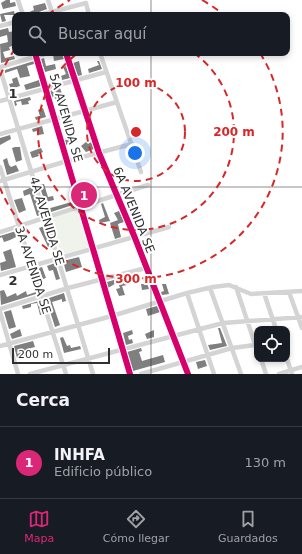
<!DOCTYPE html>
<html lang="es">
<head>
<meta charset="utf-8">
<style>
  :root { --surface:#171b24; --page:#242831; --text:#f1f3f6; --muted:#9ea1a6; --line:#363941; --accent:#db2777 }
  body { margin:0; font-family:"DejaVu Sans",sans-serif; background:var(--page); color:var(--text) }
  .controls { position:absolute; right:12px; bottom:12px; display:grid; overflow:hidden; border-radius:8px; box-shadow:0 2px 6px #0003 }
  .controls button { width:36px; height:36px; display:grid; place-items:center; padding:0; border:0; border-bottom:1px solid var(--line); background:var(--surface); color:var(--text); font:20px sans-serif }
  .scale { position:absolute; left:12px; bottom:10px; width:98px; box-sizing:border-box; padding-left:4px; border:2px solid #303030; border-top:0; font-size:11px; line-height:14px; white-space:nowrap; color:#303030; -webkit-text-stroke:3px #fff; paint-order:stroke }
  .you { position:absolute; left:135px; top:153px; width:14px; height:14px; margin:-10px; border:3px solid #fff; border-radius:50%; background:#1a73e8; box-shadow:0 0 0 6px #1a73e833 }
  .badge { display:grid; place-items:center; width:26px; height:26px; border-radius:50%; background:var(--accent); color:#fff; font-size:13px; font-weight:700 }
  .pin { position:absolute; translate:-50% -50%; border:2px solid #fff; box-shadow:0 1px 4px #0006 }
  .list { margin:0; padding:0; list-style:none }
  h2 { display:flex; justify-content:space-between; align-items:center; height:52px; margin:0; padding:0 16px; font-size:17px }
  h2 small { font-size:13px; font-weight:400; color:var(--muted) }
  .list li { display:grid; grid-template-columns:26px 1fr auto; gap:12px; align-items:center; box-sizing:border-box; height:72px; padding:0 16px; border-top:1px solid var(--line) }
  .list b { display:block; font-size:15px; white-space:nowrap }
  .list p { margin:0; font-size:13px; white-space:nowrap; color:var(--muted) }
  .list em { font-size:13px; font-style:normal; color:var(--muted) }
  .icon { flex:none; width:22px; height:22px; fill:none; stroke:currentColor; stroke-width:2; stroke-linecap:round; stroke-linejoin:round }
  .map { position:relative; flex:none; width:302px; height:374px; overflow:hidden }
  .search { position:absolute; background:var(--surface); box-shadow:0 2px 6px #0003; left:12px; right:12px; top:12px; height:44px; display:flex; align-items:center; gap:10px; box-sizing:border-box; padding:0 14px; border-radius:8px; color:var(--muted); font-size:15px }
  .sheet { height:124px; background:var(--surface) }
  nav { display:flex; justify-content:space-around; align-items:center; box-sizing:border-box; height:56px; border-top:1px solid var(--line); background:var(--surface); font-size:11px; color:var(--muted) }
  nav a { display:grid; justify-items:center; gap:2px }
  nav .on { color:var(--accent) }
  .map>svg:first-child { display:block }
  .green { fill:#f0f3ec }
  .building { fill:#7f7f7f }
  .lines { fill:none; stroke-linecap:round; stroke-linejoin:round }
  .minor { stroke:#d4d4d4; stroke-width:4.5 }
  .cycleway-casing { stroke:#fff; stroke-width:8 }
  .cycleway { stroke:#d6006c; stroke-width:6 }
  .grid { fill:none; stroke:#303030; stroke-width:1; stroke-opacity:0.55 }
  .ring { fill:none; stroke:#d62828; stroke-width:2; stroke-dasharray:7 5 }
  .labels { text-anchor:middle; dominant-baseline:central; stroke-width:4; stroke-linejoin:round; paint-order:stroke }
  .street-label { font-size:12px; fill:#303030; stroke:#fff }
  .grid-label { font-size:13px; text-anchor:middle; font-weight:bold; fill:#303030; stroke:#fff; stroke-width:4; stroke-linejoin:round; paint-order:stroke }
  .centre { fill:#d62828; stroke:#fff; stroke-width:2 }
  .ring-label { font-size:12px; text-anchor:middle; font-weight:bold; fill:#d62828; stroke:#fff; stroke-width:4; stroke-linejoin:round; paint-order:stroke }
</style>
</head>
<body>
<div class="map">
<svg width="302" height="374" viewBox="0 0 302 374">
  <rect width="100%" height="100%" fill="#fff"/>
  <!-- green -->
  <path class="green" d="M78,210l11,37 -28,8 -12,-36z"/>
  <!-- building -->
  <path class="building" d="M6,0h4v3l5,-1 1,4 -13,3 -2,-6z
    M45,3l2,6 -16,6 -4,-2 7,-3 -1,-4z
    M14,11l1,4h-11l2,6 -4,1 -2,-8z
    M8,28l1,4 6,-1v14l-6,2 1,3 -7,2 2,6 9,-2 1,3 -14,4 -1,-19 8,-2 -1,-7 -7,2v-7z
    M62,53l2,6 -10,2 -1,-7z
    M44,58l2,8 9,-2 1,5 -11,3 -4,-13z
    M34,61v3l-7,2 3,10 -10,2 -3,-9 -12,4v-3z
    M79,61l3,14 -4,1 -5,-13z
    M97,61h2l3,8 -13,4 -1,-4 11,-4z
    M66,66l4,12 -8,2 -1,-4 5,-2 -3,-7z
    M17,77l3,9 -9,3 -2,-5 4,-1 -1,-4z
    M39,80l2,6 -15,4 -2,-5z
    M60,88l4,12 -7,2 -3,-6 -2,1 -2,-6z
    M30,97l1,3 -3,1 1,3 -7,1 -1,-4 -5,1 1,3 -2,1 -1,-5z
    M43,108l3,9 -10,3 -1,-3 5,-1 -2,-6z
    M42,126l2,8 -6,1 -1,-4 -4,1 -1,-3z
    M10,135l1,4 -11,6v-7z
    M76,136l2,5 -12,4 -1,-5z
    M86,142l2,2 3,-2 3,7 -8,3 -5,-6z
    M15,147h5l2,13 -6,2 -4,-14z
    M41,148l2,4 -5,2 1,2 -7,2 -2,-6z
    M7,158l2,7 2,2 5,-2 3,6 -12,4 -4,-15z
    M44,184l4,13 5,-1 1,4 -9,2 -6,-17z
    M32,187l9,28 -4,1 -7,-22 -6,2 -1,-5z
    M90,189l2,7 -6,2v2l-3,1 -3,-9z
    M22,198l4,12 -7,3 -5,-13z
    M75,201l1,3 -28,9 -1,-4z
    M103,203l7,18 -10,2 -1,-3 6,-3 -4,-13z
    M119,211l5,11 -6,2 3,13 -6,2 -5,-16 8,-3 -4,-7z
    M44,226l6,21h-2l-9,-19z
    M16,231l2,5 -8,4 -6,2 -2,-5 -2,1v-2z
    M11,249l5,18 -15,4 -1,-8 6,-2 -3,-9z
    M79,257l3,10 -16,5 -3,-11z
    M55,263l5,16 -4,1 -3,-10 -4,1 -2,-5z
    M42,267l4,11 -6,2 -4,-11z
    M124,277l3,8 -5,1 3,9 -6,1 -3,-7 4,-1 -2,-6 -10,6 -1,-6z
    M143,277h2l4,12 -7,1 -1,-6h3z
    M162,284h4l3,10 -7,1 -1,-3 3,-1z
    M4,290l3,7 9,-4 1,3 9,-5 1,4 9,-3v2l-35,11 -1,-14z
    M64,293l2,8 -4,1v-3l-10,3 8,23 -5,2 -9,-28z
    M39,301l4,14h-3l-3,-12 -6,1v3l-8,2 -1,-3z
    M157,306l3,6 -12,4 -2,-7z
    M11,310l5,17 -7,2 -5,-17z
    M218,328h2l7,18 -17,4 -2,-5 14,-2z
    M20,329l2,7 -10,3 -2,-5z
    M132,330l1,4 -5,2 1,4 3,-1 1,4 -7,2 -3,-12z
    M154,330v7l-7,2 -2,-5z
    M63,337l4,9 3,-1 1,3 9,-2 1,3 -17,4 -4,-15z
    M33,341l2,6 -8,2 1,6 -11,3 -3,-12z
    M141,348l1,3 -3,1 3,9 21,-6 2,7 -32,9 -6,-19z
    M205,360l2,6 -9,3 -2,-7z"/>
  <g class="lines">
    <!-- minor -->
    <path class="minor" d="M18,0l5,15
      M48,0l5,15
      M40,15l46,-12 3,12
      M0,26l15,-4
      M35,53l95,321
      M66,53l33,100 36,85 53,136
      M100,53l41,119
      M0,67l48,-14
      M0,69l93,305
      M0,101l106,-29
      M0,134l117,-32
      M0,167l66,207
      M0,181l67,-20 65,-17
      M0,232l148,-47
      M0,275l169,-48
      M236,287l21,63
      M210,288l31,86
      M289,292l13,36
      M187,293l27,81
      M264,293l12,36
      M0,309l68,-21 78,-20
      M0,312l18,62
      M0,346l112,-30 75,-23 26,-6 16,-2 22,9 51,-3
      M261,359l5,15
      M287,359l5,15
      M30,374l193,-51 79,-6
      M141,374l91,-26 23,-3
      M279,374l23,-7"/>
    <!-- cycleway casing -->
    <g class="cycleway-casing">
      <path id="cycleway" d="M35,53l95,321
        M66,53l33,100 36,85 53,136"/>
    </g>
    <!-- cycleway -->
    <use href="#cycleway" class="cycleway"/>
  </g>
  <!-- grid -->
  <path class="grid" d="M151,0v15M151,53v321M0,187h302"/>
  <!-- distance rings -->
  <g class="ring">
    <circle cx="136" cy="132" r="49"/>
    <path d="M194 53A98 98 0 1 1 78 53"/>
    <path d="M0 76A147 147 0 0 1 15 49M48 15A147 147 0 0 1 70 0M202 0A147 147 0 0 1 224 15M260 53A147 147 0 1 1 0 188"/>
  </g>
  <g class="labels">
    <!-- street labels -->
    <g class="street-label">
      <text transform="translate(66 118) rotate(74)">5A AVENIDA SE</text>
      <text transform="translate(134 210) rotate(68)">6A AVENIDA SE</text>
      <text transform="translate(47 221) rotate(73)">4A AVENIDA SE</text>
      <text transform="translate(33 270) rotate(72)">3A AVENIDA SE</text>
    </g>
  </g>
  <g class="grid-label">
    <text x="13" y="98">1</text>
    <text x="13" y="285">2</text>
  </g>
  <circle cx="136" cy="132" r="6" class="centre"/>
  <g class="ring-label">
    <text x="136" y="87">100 m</text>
    <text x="234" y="136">200 m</text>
    <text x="136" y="283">300 m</text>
  </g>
</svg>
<div class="controls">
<button><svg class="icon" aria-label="locate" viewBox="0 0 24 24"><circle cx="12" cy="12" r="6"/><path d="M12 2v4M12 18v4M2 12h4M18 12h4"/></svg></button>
</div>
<div class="scale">200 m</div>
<div class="you"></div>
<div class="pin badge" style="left:84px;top:195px">1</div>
<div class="search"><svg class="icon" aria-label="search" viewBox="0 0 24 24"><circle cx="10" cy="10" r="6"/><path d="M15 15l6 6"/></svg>Buscar aquí</div>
</div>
<section class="sheet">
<h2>Cerca<small></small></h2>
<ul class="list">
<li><span class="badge">1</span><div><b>INHFA</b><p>Edificio público</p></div><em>130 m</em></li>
</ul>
</section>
<nav>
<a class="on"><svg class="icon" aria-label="map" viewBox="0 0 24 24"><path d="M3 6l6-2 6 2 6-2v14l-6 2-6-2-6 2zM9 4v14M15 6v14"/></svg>Mapa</a>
<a><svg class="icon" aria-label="directions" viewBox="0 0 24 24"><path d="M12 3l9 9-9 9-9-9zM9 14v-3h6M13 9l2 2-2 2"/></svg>Cómo llegar</a>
<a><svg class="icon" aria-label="saved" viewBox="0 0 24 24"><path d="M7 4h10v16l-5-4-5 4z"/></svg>Guardados</a>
</nav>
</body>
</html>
